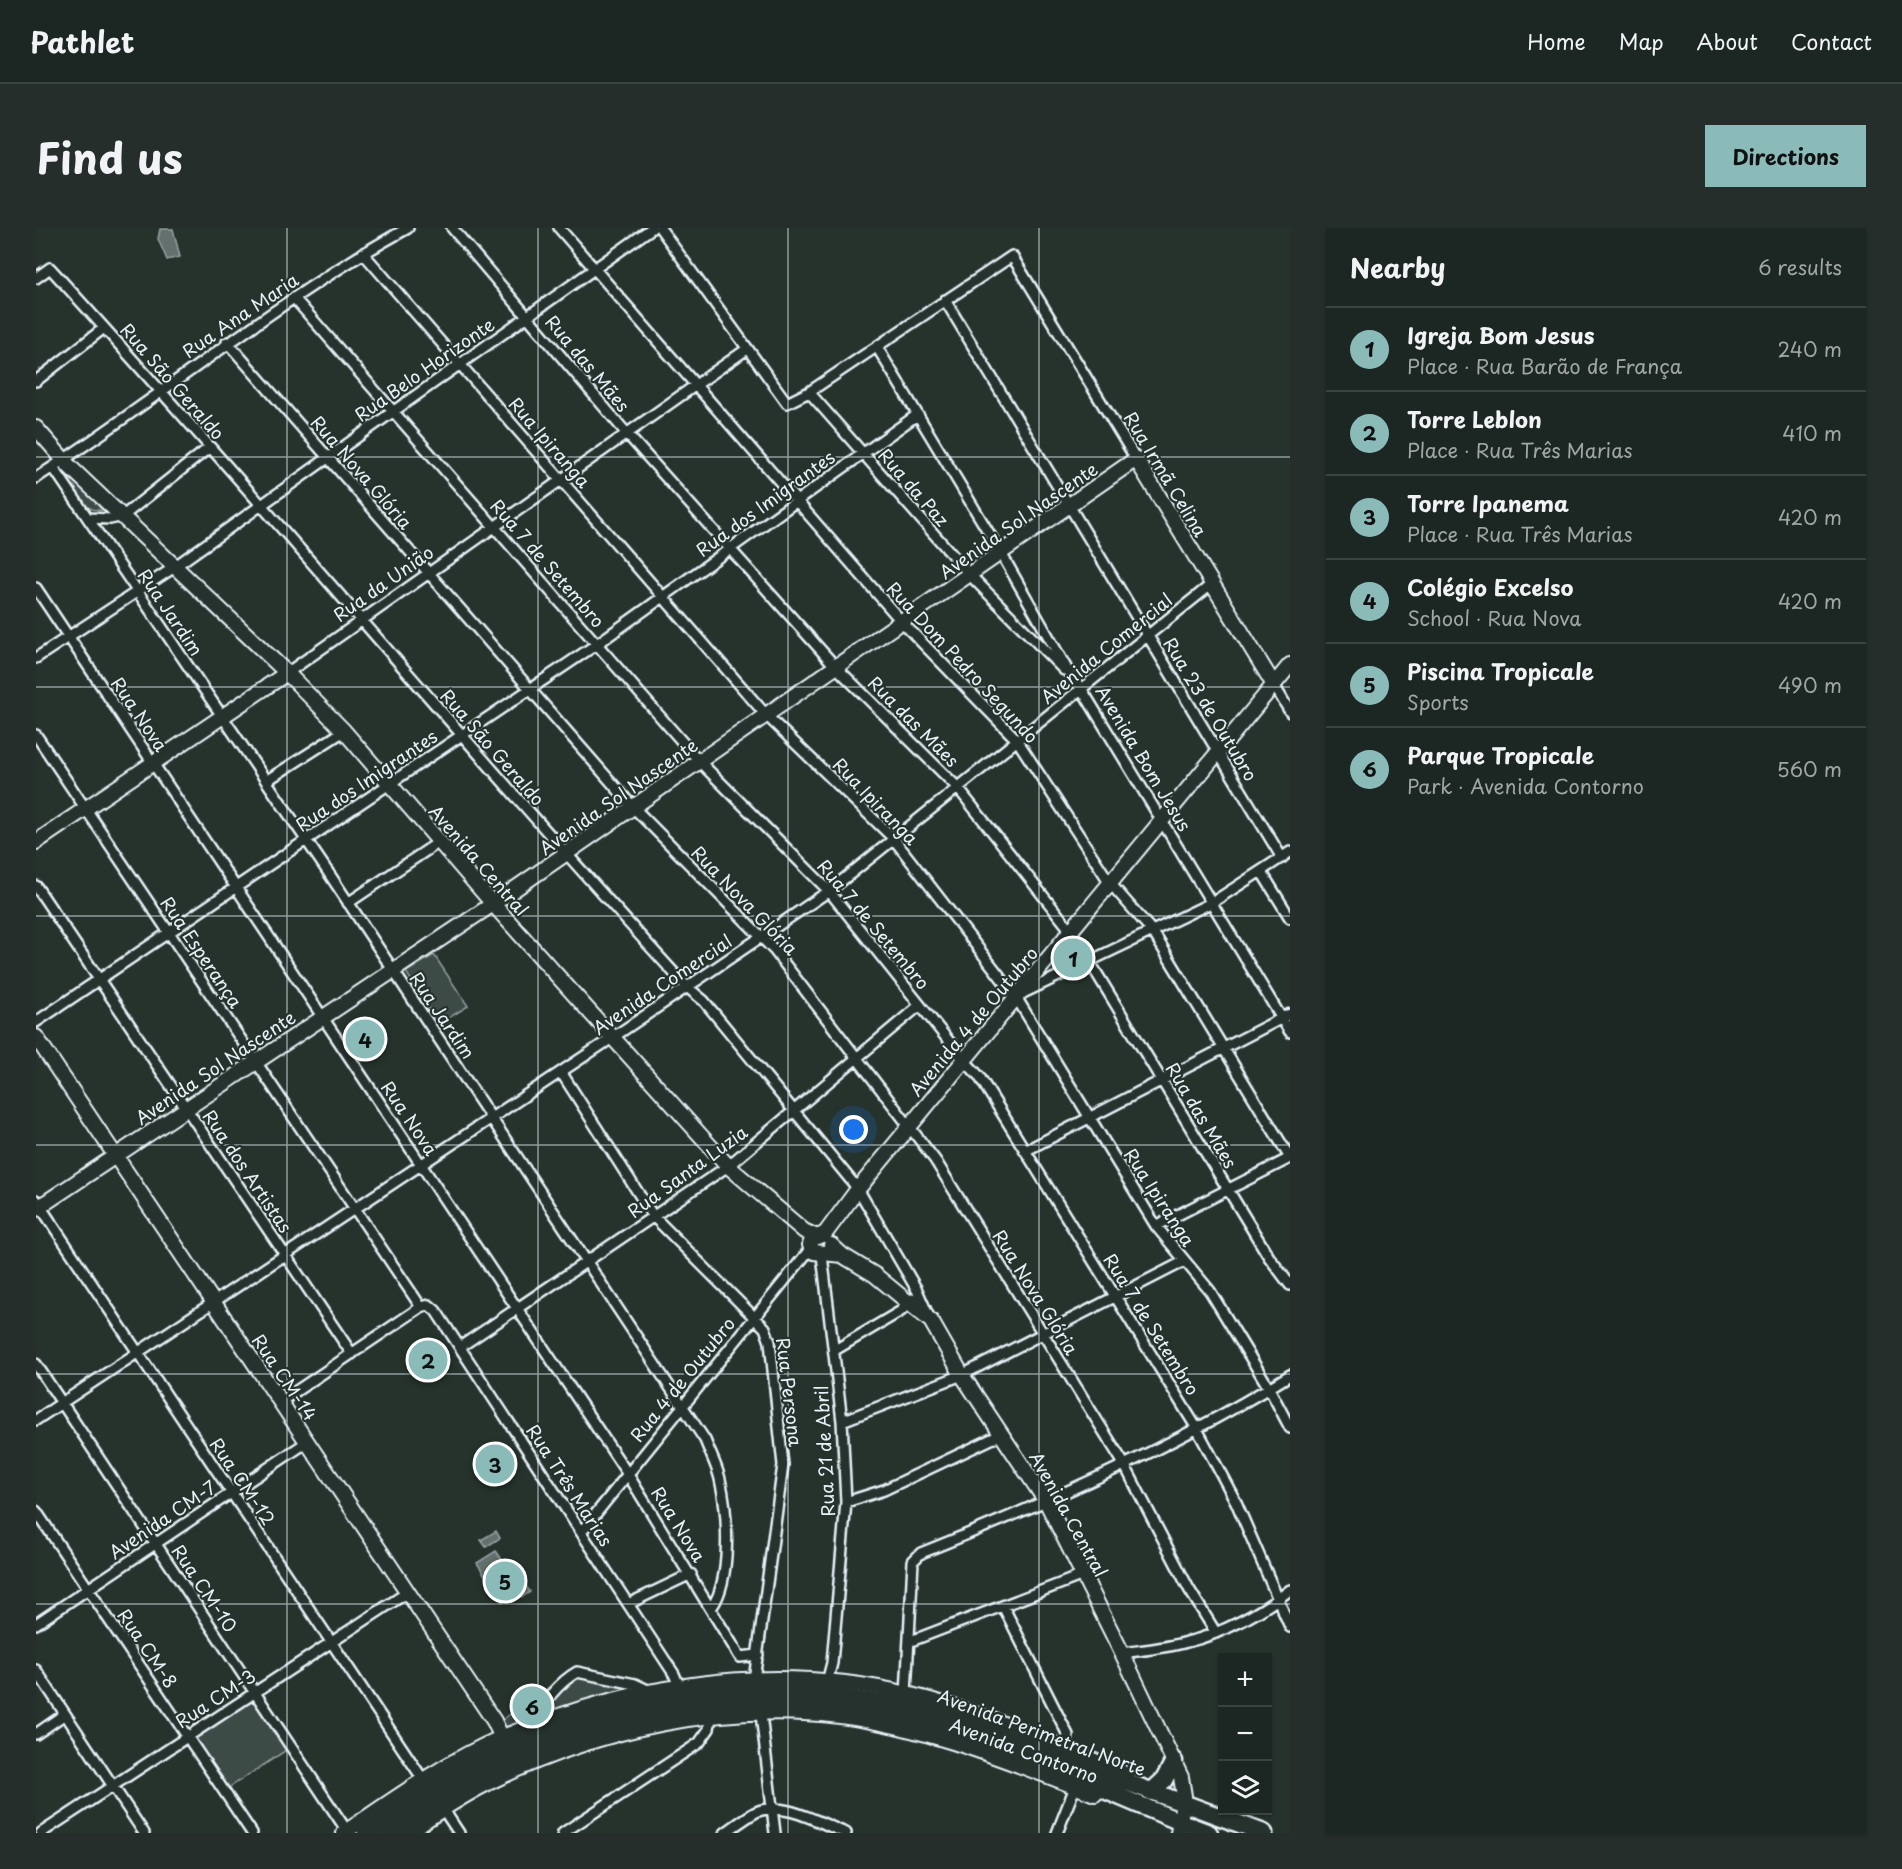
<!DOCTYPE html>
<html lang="en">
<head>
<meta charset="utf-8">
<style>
  :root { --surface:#1c2622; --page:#252e2a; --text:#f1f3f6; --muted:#a0a5a5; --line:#3a4340; --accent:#8bbbb9 }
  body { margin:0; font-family:"Playpen Sans",sans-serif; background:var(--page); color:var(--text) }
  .controls { position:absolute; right:18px; bottom:18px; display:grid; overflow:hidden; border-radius:0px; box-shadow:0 2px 4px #0004 }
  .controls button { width:54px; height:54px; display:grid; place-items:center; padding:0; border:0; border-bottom:2px solid var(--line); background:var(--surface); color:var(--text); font:30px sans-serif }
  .you { position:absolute; left:818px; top:902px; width:21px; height:21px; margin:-15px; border:4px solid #fff; border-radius:50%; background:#1a73e8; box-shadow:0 0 0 9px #1a73e833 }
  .badge { display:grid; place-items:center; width:39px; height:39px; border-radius:50%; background:var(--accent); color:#111; font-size:20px; font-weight:700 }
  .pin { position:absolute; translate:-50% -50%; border:3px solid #fff; box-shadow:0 2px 6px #0006 }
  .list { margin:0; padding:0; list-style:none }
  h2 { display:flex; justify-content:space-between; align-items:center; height:78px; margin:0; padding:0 24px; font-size:26px }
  h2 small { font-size:20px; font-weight:400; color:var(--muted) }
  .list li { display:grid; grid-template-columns:39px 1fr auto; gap:18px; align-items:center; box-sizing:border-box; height:84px; padding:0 24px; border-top:2px solid var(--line) }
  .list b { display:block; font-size:22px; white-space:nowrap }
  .list p { margin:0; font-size:20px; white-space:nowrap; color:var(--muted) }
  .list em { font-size:20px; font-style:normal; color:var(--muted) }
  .icon { flex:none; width:33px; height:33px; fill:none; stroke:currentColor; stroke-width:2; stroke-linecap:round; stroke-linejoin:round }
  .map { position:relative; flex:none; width:1254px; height:1605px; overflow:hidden; border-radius:0px }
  header { display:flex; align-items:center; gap:36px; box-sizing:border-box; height:84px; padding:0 30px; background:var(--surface); border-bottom:2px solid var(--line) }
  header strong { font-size:28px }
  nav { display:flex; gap:33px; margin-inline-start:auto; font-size:21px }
  .intro { display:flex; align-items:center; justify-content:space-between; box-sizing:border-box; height:144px; padding:0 36px }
  h1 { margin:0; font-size:42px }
  .button { padding:15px 27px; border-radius:0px; background:var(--accent); color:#111; font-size:21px; font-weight:700 }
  main { display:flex; gap:36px; padding:0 36px }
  aside { flex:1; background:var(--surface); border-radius:0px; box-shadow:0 2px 4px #0004 }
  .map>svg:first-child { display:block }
  .green { fill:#3e4b47; stroke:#939ea0; stroke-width:1.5 }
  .water { fill:#636f6d; stroke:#98a3a5; stroke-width:1.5 }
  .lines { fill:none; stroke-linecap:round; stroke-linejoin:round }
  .street-casing { stroke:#e8f1f8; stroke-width:14 }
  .secondary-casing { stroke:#e8f1f8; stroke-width:18 }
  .highway-casing { stroke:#e8f1f8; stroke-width:21 }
  .street { stroke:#26332d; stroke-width:9 }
  .secondary { stroke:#26332d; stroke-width:14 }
  .highway { stroke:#26332d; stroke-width:16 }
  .grid { fill:none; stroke:#e8f1f8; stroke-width:1.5; stroke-opacity:0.55 }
  .labels { text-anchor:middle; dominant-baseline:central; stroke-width:4.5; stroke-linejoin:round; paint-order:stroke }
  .street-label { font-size:18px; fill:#e8f1f8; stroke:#26332d }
</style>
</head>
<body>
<header>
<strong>Pathlet</strong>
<nav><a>Home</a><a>Map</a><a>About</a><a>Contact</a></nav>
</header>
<div class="intro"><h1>Find us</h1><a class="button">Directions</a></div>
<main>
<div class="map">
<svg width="1254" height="1605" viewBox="0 0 1254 1605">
  <rect width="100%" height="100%" fill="#26332d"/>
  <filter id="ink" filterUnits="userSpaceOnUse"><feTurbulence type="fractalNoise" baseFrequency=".0167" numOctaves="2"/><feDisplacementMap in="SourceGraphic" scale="12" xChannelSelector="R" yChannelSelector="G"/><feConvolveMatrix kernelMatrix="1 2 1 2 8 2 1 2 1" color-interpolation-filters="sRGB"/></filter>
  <g filter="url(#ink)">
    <!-- green -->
    <path class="green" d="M29,238l37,44c-22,3 -32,-25 -43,-40z
      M398,727l34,51 -29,18 -33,-52z
      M541,1444l73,19 -148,47 -3,-16 59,-41z
      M216,1470l36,51 -61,40 -33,-50z"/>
    <!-- water -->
    <path class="water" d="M124,1h13l7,28 -13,3 -9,-21z
      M460,1303l4,7 -14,9 -5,-7z
      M460,1323l13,19 5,-2 16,24 -8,5 -4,-5 -16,10 -25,-39z"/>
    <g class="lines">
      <!-- street casing -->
      <g class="street-casing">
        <path id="street" d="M416,0l176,207 208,232 121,120 114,144 198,326 21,28
          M523,0l343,394 115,118 93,143 43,49 137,226
          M624,0l127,175 22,-11 203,-136 124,203
          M327,25l403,462 127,123 123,159 140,229 54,65 59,97 21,40
          M0,50l14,-10c216,236 420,483 637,719l17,14 154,188 59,101 12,27
          M258,70l405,463 130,130 135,169 15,16 217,351 40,75 54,125
          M909,72l337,558
          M191,114l406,465 141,143 161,210 189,304 65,125 27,44
          M841,119l124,206 71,125 9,10 209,344
          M0,153l68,-53
          M773,164l161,183 94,95
          M17,239l277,408 375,565c5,13 12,26 15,39 8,34 12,99 -8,128
          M0,250c126,-81 240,-178 372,-250
          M52,290l22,1 13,-3 87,-69
          M0,360l591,885 113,184 18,-2
          M0,430l131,-86 485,-344
          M251,445l460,-324
          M1238,457l16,27
          M0,507l385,572
          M230,553l78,-50
          M1225,643l29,47
          M0,658l316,468
          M312,675l91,-61
          M983,767l194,-93 77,-50
          M0,794l561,-378 320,-229
          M525,844l92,144 112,112 5,14 13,123 -29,215
          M989,923l265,-137
          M0,972l390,584
          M1120,998l134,-68
          M786,1027l20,166 4,81 -14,161 -5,19
          M424,1119l268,-181 192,-161
          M799,1122l66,-39 11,-12
          M0,1136l311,467
          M244,1174l141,-95 8,-2 7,6 238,363 5,12
          M0,1192l576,-382 217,-147 383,-307
          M806,1193l120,-46 221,-113
          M810,1274l38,-12 118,-56
          M0,1283l216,322
          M545,1304l230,-284
          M592,1376l63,-30
          M967,1378l65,129 -2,14
          M0,1396l271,-182
          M875,1413l172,-66
          M1086,1425c22,-3 44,-5 65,-11 35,-8 75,-30 103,-52
          M0,1442l108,163
          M870,1466l7,-133 8,-8c127,-51 253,-106 369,-178
          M725,1486l14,119
          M494,1499c11,-21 26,-43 47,-55l58,12 15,7
          M0,1506l29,-20
          M405,1578l18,27
          M5,1605l367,-241
          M527,1605l136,-90 10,-14 2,-12
          M689,1605c10,-7 20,-15 31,-21 26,-12 66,12 90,21
          M1021,1605l18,-46"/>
      </g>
      <!-- secondary casing -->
      <g class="secondary-casing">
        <path id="secondary" d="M0,200l34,39 217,206 57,58 149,173 235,262 76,65 11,5
          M0,614l251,-169
          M0,809l458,684 8,17
          M0,981l457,-305 643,-445 138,226
          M788,1006l-12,5 -2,6 4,7 28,3
          M788,1007l34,-46 432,-524
          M795,1017l11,10 33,20 56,46 31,54 85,128 75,150 59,124 3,19 -6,37
          M308,1605c50,-34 103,-72 159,-96 126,-53 269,-75 404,-43 76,18 149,51 221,81
          M370,1605c28,-18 56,-38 86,-52 107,-52 229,-79 348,-65 88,11 173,47 255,78"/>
      </g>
      <!-- highway casing -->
      <g class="highway-casing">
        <path id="highway" d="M1115,1564l13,-12 10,-19
          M330,1605c49,-33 98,-65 152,-90 145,-68 298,-63 449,-20l297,110
          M350,1605c44,-29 89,-58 138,-78 132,-55 272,-69 411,-29 94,27 182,72 274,107"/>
      </g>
      <!-- street -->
      <use href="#street" class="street"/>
      <!-- secondary -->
      <use href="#secondary" class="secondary"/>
      <!-- highway -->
      <use href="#highway" class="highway"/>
    </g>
  </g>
  <!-- grid -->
  <path class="grid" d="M251,0v1605M502,0v1605M752,0v1605M1003,0v1605M0,229h1254M0,459h1254M0,688h1254M0,917h1254M0,1146h1254M0,1376h1254"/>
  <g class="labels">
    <!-- street labels -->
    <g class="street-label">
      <text transform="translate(204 87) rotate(-34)">Rua Ana Maria</text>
      <text transform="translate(552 135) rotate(50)">Rua das Mães</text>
      <text transform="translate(388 141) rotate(-35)">Rua Belo Horizonte</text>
      <text transform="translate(137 153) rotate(49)">Rua São Geraldo</text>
      <text transform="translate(514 214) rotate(49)">Rua Ipiranga</text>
      <text transform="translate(326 244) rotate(49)">Rua Nova Glória</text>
      <text transform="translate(1130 246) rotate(59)">Rua Irmã Celina</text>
      <text transform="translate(878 259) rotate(49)">Rua da Paz</text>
      <text transform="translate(729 275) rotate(-36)">Rua dos Imigrantes</text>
      <text transform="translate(982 292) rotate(-35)">Avenida Sol Nascente</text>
      <text transform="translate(512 335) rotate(49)">Rua 7 de Setembro</text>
      <text transform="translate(347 355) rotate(-35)">Rua da União</text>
      <text transform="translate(135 384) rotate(56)">Rua Jardim</text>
      <text transform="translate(1070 420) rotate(-39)">Avenida Comercial</text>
      <text transform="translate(927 434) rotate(47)">Rua Dom Pedro Segundo</text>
      <text transform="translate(1175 481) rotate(59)">Rua 23 de Outubro</text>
      <text transform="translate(104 486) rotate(56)">Rua Nova</text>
      <text transform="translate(878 493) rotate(45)">Rua das Mães</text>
      <text transform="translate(457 519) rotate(49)">Rua São Geraldo</text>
      <text transform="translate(1108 530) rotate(59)">Avenida Bom Jesus</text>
      <text transform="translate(330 552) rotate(-34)">Rua dos Imigrantes</text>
      <text transform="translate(582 568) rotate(-35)">Avenida Sol Nascente</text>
      <text transform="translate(840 573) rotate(46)">Rua Ipiranga</text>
      <text transform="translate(443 632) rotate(49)">Avenida Central</text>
      <text transform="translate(709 672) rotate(46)">Rua Nova Glória</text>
      <text transform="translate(838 696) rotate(50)">Rua 7 de Setembro</text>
      <text transform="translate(166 724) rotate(56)">Rua Esperança</text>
      <text transform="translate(626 756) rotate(-34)">Avenida Comercial</text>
      <text transform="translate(407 787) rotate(56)">Rua Jardim</text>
      <text transform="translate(937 793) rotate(-50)">Avenida 4 de Outubro</text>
      <text transform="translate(179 839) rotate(-34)">Avenida Sol Nascente</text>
      <text transform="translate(1166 887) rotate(59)">Rua das Mães</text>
      <text transform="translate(374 890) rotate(56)">Rua Nova</text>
      <text transform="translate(212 943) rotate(56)">Rua dos Artistas</text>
      <text transform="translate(651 943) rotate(-36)">Rua Santa Luzia</text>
      <text transform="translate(1124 969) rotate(57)">Rua Ipiranga</text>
      <text transform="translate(1000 1064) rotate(58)">Rua Nova Glória</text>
      <text transform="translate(1116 1096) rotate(58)">Rua 7 de Setembro</text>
      <text transform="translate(249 1149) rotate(56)">Rua CM-14</text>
      <text transform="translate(646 1151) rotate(-51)">Rua 4 de Outubro</text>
      <text transform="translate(754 1164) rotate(83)">Rua Persona</text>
      <text transform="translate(788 1223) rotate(-93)">Rua 21 de Abril</text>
      <text transform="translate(207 1253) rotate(56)">Rua CM-12</text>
      <text transform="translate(534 1257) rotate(57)">Rua Três Marias</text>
      <text transform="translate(1033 1286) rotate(61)">Avenida Central</text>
      <text transform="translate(126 1291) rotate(-34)">Avenida CM-7</text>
      <text transform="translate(643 1296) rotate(58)">Rua Nova</text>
      <text transform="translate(169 1360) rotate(56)">Rua CM-10</text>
      <text transform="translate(112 1420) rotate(56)">Rua CM-8</text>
      <text transform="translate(179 1470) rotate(-33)">Rua CM-3</text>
      <text transform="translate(1006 1504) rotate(20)">Avenida Perimetral Norte</text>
      <text transform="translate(988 1522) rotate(20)">Avenida Contorno</text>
    </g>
  </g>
</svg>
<div class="controls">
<button>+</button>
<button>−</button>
<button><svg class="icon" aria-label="layers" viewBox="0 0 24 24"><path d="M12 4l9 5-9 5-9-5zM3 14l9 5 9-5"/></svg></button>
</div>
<div class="you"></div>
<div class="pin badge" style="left:1037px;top:730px">1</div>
<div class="pin badge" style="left:392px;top:1132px">2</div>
<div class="pin badge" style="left:459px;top:1236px">3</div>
<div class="pin badge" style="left:329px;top:811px">4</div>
<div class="pin badge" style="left:469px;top:1353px">5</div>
<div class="pin badge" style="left:496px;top:1478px">6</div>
</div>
<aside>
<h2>Nearby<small>6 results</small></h2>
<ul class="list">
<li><span class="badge">1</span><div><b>Igreja Bom Jesus</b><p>Place · Rua Barão de França</p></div><em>240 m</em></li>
<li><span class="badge">2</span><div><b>Torre Leblon</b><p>Place · Rua Três Marias</p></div><em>410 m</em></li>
<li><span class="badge">3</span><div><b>Torre Ipanema</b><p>Place · Rua Três Marias</p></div><em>420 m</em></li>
<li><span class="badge">4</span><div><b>Colégio Excelso</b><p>School · Rua Nova</p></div><em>420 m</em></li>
<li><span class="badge">5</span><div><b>Piscina Tropicale</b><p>Sports</p></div><em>490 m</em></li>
<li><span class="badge">6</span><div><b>Parque Tropicale</b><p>Park · Avenida Contorno</p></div><em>560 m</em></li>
</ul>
</aside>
</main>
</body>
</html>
